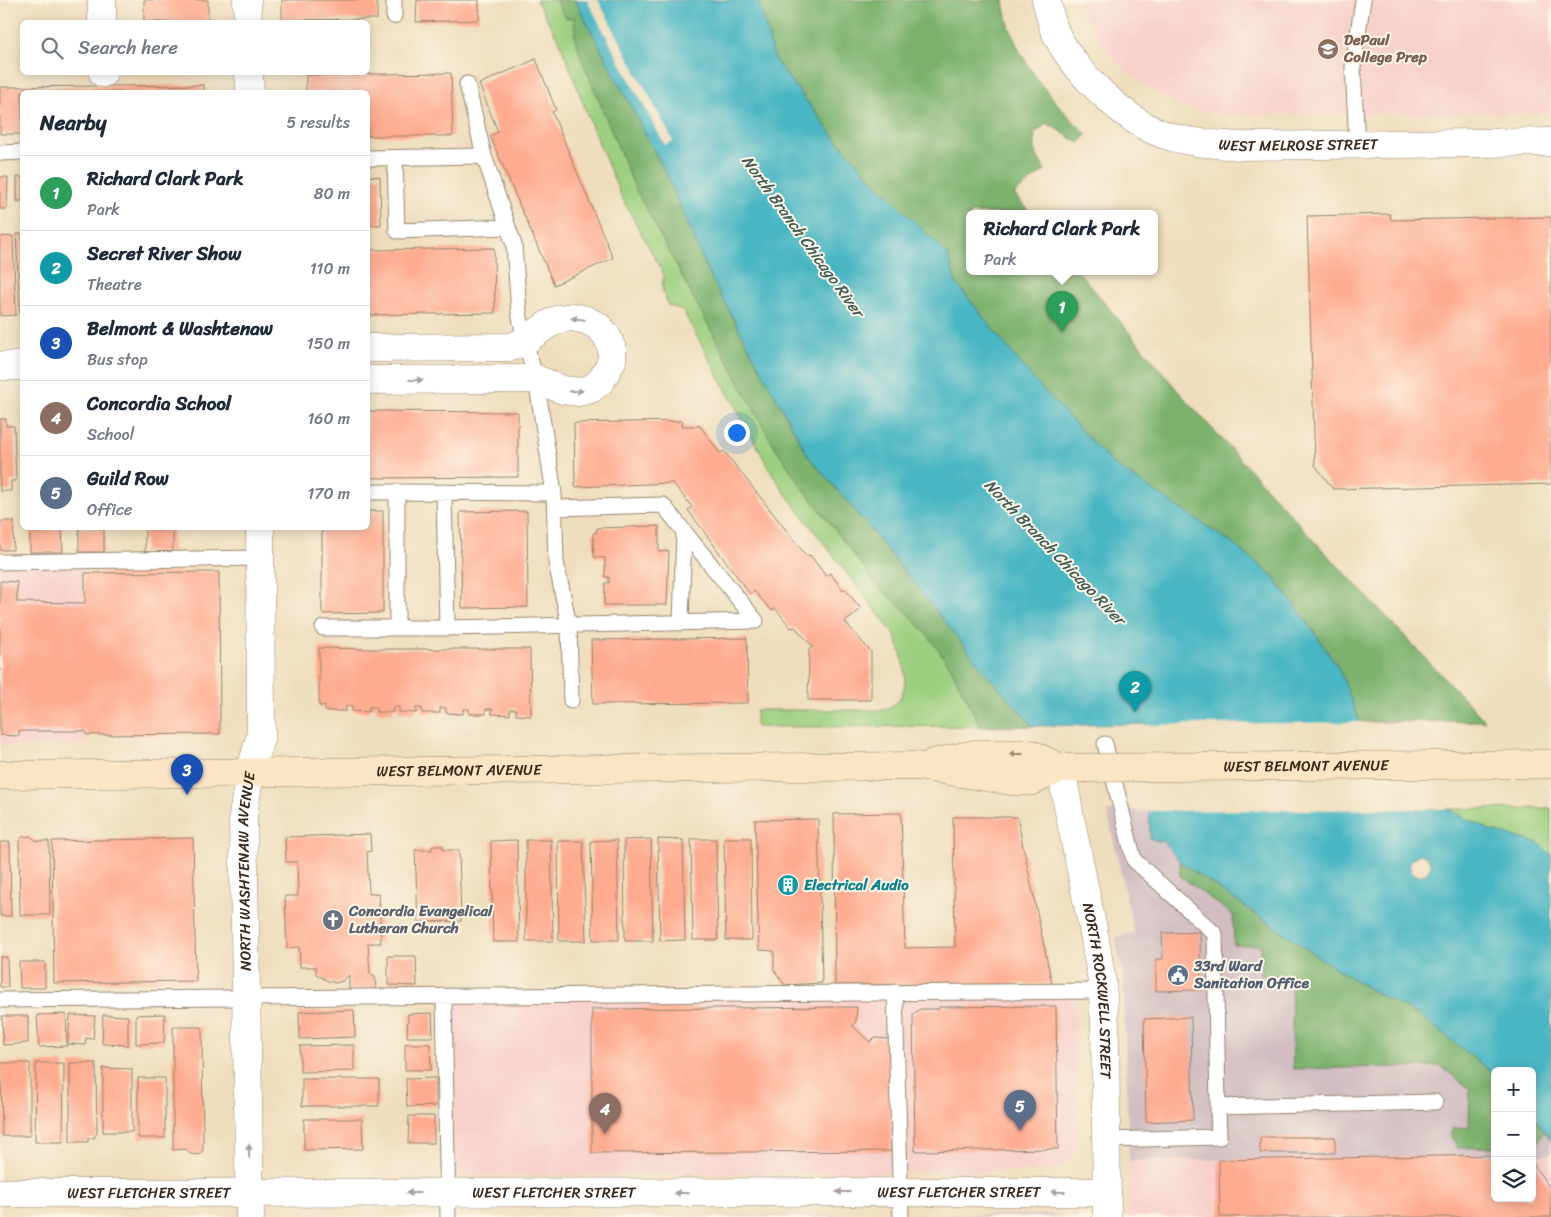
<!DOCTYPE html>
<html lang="en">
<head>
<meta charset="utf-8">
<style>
  :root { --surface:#fff; --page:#f6f6f7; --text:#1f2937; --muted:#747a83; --line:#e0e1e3; --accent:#c8321e }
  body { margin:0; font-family:Sriracha,sans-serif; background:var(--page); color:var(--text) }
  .controls { position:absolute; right:15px; bottom:15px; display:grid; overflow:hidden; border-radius:8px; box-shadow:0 2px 12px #0003 }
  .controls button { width:45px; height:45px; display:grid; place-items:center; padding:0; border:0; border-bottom:1px solid var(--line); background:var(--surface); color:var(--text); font:25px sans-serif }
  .you { position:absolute; left:736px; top:432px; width:18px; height:18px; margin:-12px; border:4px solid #fff; border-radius:50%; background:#1a73e8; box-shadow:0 0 0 8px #1a73e833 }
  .badge { display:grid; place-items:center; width:32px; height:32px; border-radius:50%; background:var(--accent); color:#fff; font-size:16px; font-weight:700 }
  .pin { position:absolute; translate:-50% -41px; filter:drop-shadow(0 1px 2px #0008) }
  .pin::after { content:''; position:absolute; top:26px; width:18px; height:15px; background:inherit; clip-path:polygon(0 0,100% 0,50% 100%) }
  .popup { position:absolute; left:966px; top:210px; width:192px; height:65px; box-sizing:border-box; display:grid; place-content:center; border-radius:8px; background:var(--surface); filter:drop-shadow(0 1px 4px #0005); font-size:16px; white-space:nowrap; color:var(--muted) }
  .popup b { font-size:19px; color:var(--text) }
  .popup::after { content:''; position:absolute; left:50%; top:100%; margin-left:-10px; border:10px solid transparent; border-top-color:var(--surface) }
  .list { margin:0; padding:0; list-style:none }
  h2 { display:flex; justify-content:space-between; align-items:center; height:65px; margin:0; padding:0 20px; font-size:21px }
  h2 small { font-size:16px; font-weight:400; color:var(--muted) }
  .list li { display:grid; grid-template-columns:32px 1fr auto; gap:15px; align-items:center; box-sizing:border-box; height:75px; padding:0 20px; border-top:1px solid var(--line) }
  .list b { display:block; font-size:19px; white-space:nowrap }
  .list p { margin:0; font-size:16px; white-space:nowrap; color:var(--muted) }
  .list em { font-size:16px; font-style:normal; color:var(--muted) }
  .icon { flex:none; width:28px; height:28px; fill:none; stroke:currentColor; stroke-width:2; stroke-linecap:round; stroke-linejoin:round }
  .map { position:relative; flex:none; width:1551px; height:1217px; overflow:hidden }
  .search { position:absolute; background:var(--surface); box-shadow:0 2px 12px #0003; left:20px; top:20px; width:350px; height:55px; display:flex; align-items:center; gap:12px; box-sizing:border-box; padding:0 18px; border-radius:8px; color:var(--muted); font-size:19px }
  .panel { position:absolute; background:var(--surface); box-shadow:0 2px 12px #0003; left:20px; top:90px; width:350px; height:440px; border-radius:8px }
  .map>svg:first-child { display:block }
  .built { fill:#f7d0ca }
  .industrial { fill:#d2bec2 }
  .green { fill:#9ccf7f; stroke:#6c7c4e }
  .forest { fill:#7db26e; stroke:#5c6e46 }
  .water { fill:#48b6c3; stroke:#427070; fill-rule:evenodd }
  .pier { fill:#efdebd }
  .building { fill:#feab90 }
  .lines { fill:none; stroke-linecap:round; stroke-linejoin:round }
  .service-casing { stroke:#95846e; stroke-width:17 }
  .minor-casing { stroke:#95846e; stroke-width:29 }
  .secondary-casing { stroke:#95846e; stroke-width:29 }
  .service { stroke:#fff; stroke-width:15 }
  .minor { stroke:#fff; stroke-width:28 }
  .secondary { stroke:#fce5c4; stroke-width:28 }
  .secondary-bridge-casing { stroke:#95846e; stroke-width:29; stroke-linecap:butt }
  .secondary-bridge { stroke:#fce5c4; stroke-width:28 }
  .oneway { fill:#a79f9a }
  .oneway2 { fill:#9c8871 }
  .labels { text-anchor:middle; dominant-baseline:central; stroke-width:4; stroke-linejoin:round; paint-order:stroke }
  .education-label { font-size:15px; font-weight:bold; fill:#785e54; stroke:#fcf5e5; text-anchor:start }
  .street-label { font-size:15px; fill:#3b2a1e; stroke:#fcf5e5 }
  .culture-label { font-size:15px; font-weight:bold; fill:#0d838f; stroke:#fcf5e5; text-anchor:start }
  .worship-label { font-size:15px; font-weight:bold; fill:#5b616d; stroke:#fcf5e5; text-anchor:start }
  .service-label { font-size:15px; font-weight:bold; fill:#4e5e75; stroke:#fcf5e5; text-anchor:start }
  .water-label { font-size:16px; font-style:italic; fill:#405b58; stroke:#fcf5e5 }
</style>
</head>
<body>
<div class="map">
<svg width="1551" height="1217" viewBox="0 0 1551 1217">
  <rect width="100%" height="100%" fill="#fcf5e5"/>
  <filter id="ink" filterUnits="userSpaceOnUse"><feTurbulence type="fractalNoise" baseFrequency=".02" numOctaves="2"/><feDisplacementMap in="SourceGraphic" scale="10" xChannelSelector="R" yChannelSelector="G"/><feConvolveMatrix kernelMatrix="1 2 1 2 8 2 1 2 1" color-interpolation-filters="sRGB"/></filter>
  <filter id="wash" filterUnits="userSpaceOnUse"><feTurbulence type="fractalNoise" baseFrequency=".0096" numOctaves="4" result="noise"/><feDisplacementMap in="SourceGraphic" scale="20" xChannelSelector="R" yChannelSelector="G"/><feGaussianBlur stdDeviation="1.12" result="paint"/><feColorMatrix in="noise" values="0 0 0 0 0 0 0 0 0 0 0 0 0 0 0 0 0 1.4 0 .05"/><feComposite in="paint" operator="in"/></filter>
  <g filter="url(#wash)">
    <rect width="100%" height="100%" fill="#efdebd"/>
    <!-- built -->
    <path class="built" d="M1079,0h472v113l-292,2h-35l-22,-4 -26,-7 -24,-14 -23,-17 -16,-15 -14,-18 -13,-23z
      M84,561l1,184h-85v-183z
      M1074,991l3,153 -4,11 -9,10 -9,3 -16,3 -592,5 -3,-180z
      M1495,1155v43h37v-43h19v62h-423l1,-56z"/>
    <!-- industrial -->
    <path class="industrial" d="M1107,811h42l1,28 14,3 16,20 315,213v80l-366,6 -6,-186 -8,-38 19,-4z
      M1532,1115l19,26v14h-19z
      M1052,1215l5,2h-573z"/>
    <!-- green -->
    <path class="green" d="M536,0h39l176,354 282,372 -277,1v-17h128c5,-3 13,-6 16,-12 11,-20 2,-44 -6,-64l-109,-141 -16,-25 -86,-157 -15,-6 -6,-17 2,-13 -42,-77 -32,-76 -30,-80z
      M1551,808v47l-12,-12 -47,-12 -44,-22z"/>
    <!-- forest -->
    <path class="forest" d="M555,0h20l95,181 38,91 100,184 56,65 169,205 -52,1 -30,-59 -21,-30 -26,-29 -24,-20 -85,-112 -25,-38 -77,-142 -58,-109 -54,-131 -6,-19 -1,-20h-8z
      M758,0h246c5,54 47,99 83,135l-8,8 -32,-20 -13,11 2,20 9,16 -31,24 16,19h-60v58h108l100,120 143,157 164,173 -125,1 -21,-53 -33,-49 -33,-44 -44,-35 -116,-77 -79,-84 -78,-97 -8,-28 -75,-75 -39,-43 -59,-77z
      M1180,862l137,94 57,36 47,24 70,55 4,4v72l-39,1v-8h-4v-11l17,-2 1,-38 -29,-23 -148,3 -2,-94h-30v-30h-27l-1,-30 -53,-39z
      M1532,1115l12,16 -9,16h-3z"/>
    <!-- water -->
    <path class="water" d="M575,0h183l17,60 59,77 39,43 75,75 8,28 78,97 79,84 116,77 44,35 33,44 33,49 21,53 2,87h86l44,22 47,12 12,12v286l-19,-26v-44h-37v4l-74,-59 -47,-24 -57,-36 -137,-94 -16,-20 -14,-3 -3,-115 -114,2 -49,-55 -120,-150 -56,-65 -100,-184 -38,-91zM1419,854c7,1 11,5 12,12l-4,7c-10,6 -21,-1 -16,-13z"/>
    <!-- pier -->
    <path class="pier" d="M587,0h11l75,141 -8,4z
      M1363,722l1,85 84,-1v3l-301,2 -2,-85 -82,2 -2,-2z"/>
    <g id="blocks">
      <!-- building -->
      <path class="building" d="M144,0h64v22h-64z
        M282,0h95v19l-95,1z
        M417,0h62v20l-63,2z
        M536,59l20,51 -4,2 61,146 -59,27 -64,-149 8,-4 -19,-48z
        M451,73l2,63h-85v-44h-62v-17z
        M204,85v7h-182v42h-22v-47z
        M368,176l12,1 1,48h-13z
        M0,177h8l-1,32h-7z
        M17,177h5v24h-5z
        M1390,214l1,6 160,-3v267l-218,5 -18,-24 -8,-249z
        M16,234h6v82h-2z
        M13,236l3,79 -16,1v-79z
        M494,248l1,65 -127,2v-65z
        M368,411l150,1v65l-150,1z
        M0,419h6v7h8l2,55h-5v10h-11z
        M683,421l-1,5h18l20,27 4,-2 80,102 3,3 3,-1 16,21 4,-3 13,17 2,-1 16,20 -16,13 26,30v48h-63l1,-50 4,-3 -18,-20 -4,1 -16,-20 -3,3 -18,-20 -4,3 -62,-84 4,-3 -19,-24 -98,4 -1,-64z
        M368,511h15v102l-61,1v-86h46z
        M527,511l1,96 -66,1 -2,-96z
        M0,521h14l-1,29h-13z
        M659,526v26l10,-1 -2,54h-63l1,-22h4v-6h-4v-19l-11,-1 -1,-24h3l1,-5z
        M30,528h32l1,24h-33z
        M79,528h25v24h-25z
        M145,528h28v24h-28z
        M219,572l1,162 -134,1v-4h-67v5l-19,-1v-154l17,1v20l68,1v-30z
        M747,638l1,65 -155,1 -2,-64z
        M319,648l50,1h161l1,67 -15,-1v-6h-6v6l-18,-1v-5h-6v5h-17v-5h-6v5l-17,-1v-5h-6v5h-18v-5h-6v5l-17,-1v-5h-6v5h-17v-5h-7v5l-17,-1v-5h-6v5h-21v-5h-6z
        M901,813l4,135 50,-1 -2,-130h64l35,167 -217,1 -1,-171z
        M818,819l4,164 -37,2 -11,-15v-19l-15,-1 -4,-130z
        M370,834l1,17 -4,1 2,42 10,-1 2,50h-13l2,31 5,3 1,12 -27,1v-15l-6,6 -7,2 -8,-2 -12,-7v-7h-16l-1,-20 -12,1 -2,-52h13l-1,-34h-11l-1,-25z
        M30,836l7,5h12l1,74h-30l-1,-75 3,-3z
        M193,838l3,143 -142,2 -2,-142z
        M724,838h27l1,102h-26z
        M651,839l2,102h-28l-1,-101z
        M658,839l25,1 2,100 -25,1z
        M691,839h25l2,101h-25z
        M517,840l2,102h-26l-2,-101z
        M526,840h25l2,101h-27z
        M617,840l2,100h-26l-2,-99z
        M558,841h25l3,100h-27z
        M0,842h10l1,74h-11z
        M432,846h11v4h16l2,71 -43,1 -3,-72h17z
        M1200,932l1,58 -45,1v-32h7l-1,-26z
        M388,956h28l1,30 -29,-1z
        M0,957h7l1,30h-8z
        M19,962h26v26h-25z
        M1056,1006l2,143 -143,2 -2,-137 7,-5h19v-2z
        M857,1007l-1,14 -3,5 17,16 4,-4 16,1 1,112 -299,2v-144z
        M354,1010l1,27 -55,2 -1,-27z
        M432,1013l1,24h-26l1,-23z
        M66,1014l1,32 -28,1 -2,-32z
        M165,1014l-1,29 -28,1v-29z
        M70,1015l25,1 -2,23 -7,-1 -1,7 -17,-1z
        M103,1015l25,1v29l-26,-1z
        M2,1016h26v27l-25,2z
        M1191,1017l2,103 -47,2 -2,-103z
        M173,1027h29l1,123 -4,5 -9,-1 -4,-5 -13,1z
        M405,1044h25l1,26h-26z
        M354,1045v26l-54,1v-26z
        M1,1063h29v73h-28z
        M36,1063h28l-1,79h-28z
        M70,1063h26l1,70 -3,5h-6v4h-18z
        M103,1068l29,1v63h-29z
        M138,1078h27v60h-27z
        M436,1078v28l-29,1 -1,-28z
        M302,1079h77v27h-77z
        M409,1116h25v27h-26z
        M304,1119h58l1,30 -59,1z
        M1260,1137h75v16h-75z
        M1495,1155v43h37v-36l19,28v27h-331l-1,-57z"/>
    </g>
  </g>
  <g filter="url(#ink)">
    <use href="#blocks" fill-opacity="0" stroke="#95846e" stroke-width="1"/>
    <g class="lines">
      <!-- service casing -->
      <g class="service-casing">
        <path id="service" d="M394,0v16
          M467,84l17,72 30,89 5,67 6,29 11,38 18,114 2,69 13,63 2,76
          M1357,145l-4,-78 10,-67
          M0,153l22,-1
          M368,158l116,-2
          M395,158l2,73 111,-4
          M368,492h29v136
          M397,492l157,1
          M444,492l3,136
          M0,562l261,-4
          M681,623l3,-92
          M323,628h124l309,-7 -93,-116 -108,3
          M1105,744l29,116 81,74 3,173
          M895,992l6,225
          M444,996l4,221
          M0,1000l1102,-9
          M1106,1140l113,-3 -1,-30 217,-5"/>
      </g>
      <!-- minor casing -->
      <g class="minor-casing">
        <g id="minor">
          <path d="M102,0v22"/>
          <path d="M247,0l1,22"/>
          <path id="s1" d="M1046,0c3,10 5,20 8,29 16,39 71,93 111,106 24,8 50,9 75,11l311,-4"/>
          <path d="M103,72v1"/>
          <path d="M249,72l1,20"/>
          <path d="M368,348l143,-1 14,-6 22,-16 12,-6 14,-2 13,3 12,6 9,10 5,13v12l-11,20 -10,8 -12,3 -16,-2 -27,-11 -168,1"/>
          <path d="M0,366h22"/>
          <path id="s2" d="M1061,768l9,49 25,122 7,43 3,43 2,192"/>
          <path id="s3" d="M0,1193l1107,-1"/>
          <path id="s4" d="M250,1217l-7,-401 7,-44 11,-37 -1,-207"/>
        </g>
      </g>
      <!-- secondary casing -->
      <g class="secondary-casing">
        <g id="secondary">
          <path d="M933,763l42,-9h56l30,14"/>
          <path id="s5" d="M1175,767l376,-3"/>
          <path id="s6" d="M0,775l917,-9 94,15h21l29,-13h23"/>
        </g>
      </g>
      <!-- service -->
      <use href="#service" class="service"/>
      <!-- minor -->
      <use href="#minor" class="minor"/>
      <!-- secondary -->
      <use href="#secondary" class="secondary"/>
      <!-- secondary-bridge casing -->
      <g class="secondary-bridge-casing">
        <path id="secondary-bridge" d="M1084,768l91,-1"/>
      </g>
      <!-- secondary-bridge -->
      <use href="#secondary-bridge" class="secondary-bridge"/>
    </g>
    <!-- one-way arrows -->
    <defs><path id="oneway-solid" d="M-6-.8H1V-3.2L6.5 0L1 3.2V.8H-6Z" transform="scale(1.25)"/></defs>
    <g class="oneway">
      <use href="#oneway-solid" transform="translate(578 319) rotate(-173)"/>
      <use href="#oneway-solid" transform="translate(416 380)"/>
      <use href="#oneway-solid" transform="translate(576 391) rotate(-1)"/>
      <use href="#oneway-solid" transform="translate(249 1151) rotate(-91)"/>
      <use href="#oneway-solid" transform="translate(843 1192) rotate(180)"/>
      <use href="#oneway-solid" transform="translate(1058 1192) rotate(180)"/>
      <use href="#oneway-solid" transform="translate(413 1193) rotate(180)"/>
      <use href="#oneway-solid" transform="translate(681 1193) rotate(180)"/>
    </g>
    <use class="oneway2" href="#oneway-solid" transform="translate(1016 754) rotate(180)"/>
  </g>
  <!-- icons -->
  <defs>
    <g id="school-disc" transform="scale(1.125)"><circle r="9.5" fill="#8d6e63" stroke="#fcf5e5"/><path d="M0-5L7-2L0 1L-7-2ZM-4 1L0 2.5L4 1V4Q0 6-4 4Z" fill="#fff"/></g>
    <g id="building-disc" transform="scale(1.125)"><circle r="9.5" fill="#0f9aa8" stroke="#fcf5e5"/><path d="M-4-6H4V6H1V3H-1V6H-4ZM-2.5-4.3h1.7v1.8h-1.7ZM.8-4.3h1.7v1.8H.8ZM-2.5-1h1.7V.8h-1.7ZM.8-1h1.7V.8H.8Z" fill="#fff"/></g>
    <g id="church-disc" transform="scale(1.125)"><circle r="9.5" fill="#6b7280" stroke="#fcf5e5"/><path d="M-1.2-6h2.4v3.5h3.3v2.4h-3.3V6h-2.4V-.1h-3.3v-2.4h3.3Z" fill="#fff"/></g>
    <g id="civic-disc" transform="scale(1.125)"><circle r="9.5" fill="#5c6f8a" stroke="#fcf5e5"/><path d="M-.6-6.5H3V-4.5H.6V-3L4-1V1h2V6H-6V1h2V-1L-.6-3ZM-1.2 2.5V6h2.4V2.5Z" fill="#fff"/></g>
  </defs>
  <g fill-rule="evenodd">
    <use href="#school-disc" x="1328" y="49"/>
    <use href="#building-disc" x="788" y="885"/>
    <use href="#church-disc" x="333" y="920"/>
    <use href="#civic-disc" x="1178" y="975"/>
  </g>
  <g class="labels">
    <!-- education labels -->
    <g class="education-label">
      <text x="1344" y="40">DePaul<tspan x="1344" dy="17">College Prep</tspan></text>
    </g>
    <!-- street labels -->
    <g class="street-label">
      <text stroke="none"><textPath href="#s1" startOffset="321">WEST MELROSE STREET</textPath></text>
      <text stroke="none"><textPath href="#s5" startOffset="131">WEST BELMONT AVENUE</textPath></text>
      <text stroke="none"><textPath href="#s6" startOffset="459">WEST BELMONT AVENUE</textPath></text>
      <text stroke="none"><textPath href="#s4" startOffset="346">NORTH WASHTENAW AVENUE</textPath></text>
      <text stroke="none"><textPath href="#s2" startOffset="226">NORTH ROCKWELL STREET</textPath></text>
      <text stroke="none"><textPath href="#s3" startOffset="959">WEST FLETCHER STREET</textPath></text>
      <text stroke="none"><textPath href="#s3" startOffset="149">WEST FLETCHER STREET</textPath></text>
      <text stroke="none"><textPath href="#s3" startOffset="554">WEST FLETCHER STREET</textPath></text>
    </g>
    <!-- culture labels -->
    <g class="culture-label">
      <text x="804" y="885">Electrical Audio</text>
    </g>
    <!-- worship labels -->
    <g class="worship-label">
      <text x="349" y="911">Concordia Evangelical<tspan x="349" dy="17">Lutheran Church</tspan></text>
    </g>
    <!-- service labels -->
    <g class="service-label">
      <text x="1194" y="966">33rd Ward<tspan x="1194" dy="17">Sanitation Office</tspan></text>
    </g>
    <!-- water labels -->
    <g class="water-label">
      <text transform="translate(803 236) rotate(54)">North Branch Chicago River</text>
      <text transform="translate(1055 552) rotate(46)">North Branch Chicago River</text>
    </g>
  </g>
</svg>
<div class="controls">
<button>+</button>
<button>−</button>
<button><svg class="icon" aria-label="layers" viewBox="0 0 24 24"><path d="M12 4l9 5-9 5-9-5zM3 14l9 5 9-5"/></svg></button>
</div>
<div class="you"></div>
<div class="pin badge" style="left:1062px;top:332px;background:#2e9e5b">1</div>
<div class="popup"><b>Richard Clark Park</b>Park</div>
<div class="pin badge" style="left:1135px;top:712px;background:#0f9aa8">2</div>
<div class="pin badge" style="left:187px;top:795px;background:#1a4fb4">3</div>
<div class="pin badge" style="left:605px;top:1134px;background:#8d6e63">4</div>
<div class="pin badge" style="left:1020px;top:1131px;background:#5c6f8a">5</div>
<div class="search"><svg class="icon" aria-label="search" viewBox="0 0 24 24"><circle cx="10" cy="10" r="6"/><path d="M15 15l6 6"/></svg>Search here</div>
<section class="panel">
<h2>Nearby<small>5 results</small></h2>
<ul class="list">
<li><span class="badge" style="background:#2e9e5b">1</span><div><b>Richard Clark Park</b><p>Park</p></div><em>80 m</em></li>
<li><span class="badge" style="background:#0f9aa8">2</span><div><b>Secret River Show</b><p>Theatre</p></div><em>110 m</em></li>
<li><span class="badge" style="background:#1a4fb4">3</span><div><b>Belmont &amp; Washtenaw</b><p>Bus stop</p></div><em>150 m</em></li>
<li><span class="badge" style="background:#8d6e63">4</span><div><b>Concordia School</b><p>School</p></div><em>160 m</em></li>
<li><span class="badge" style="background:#5c6f8a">5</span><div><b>Guild Row</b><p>Office</p></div><em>170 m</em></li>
</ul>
</section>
</div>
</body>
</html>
